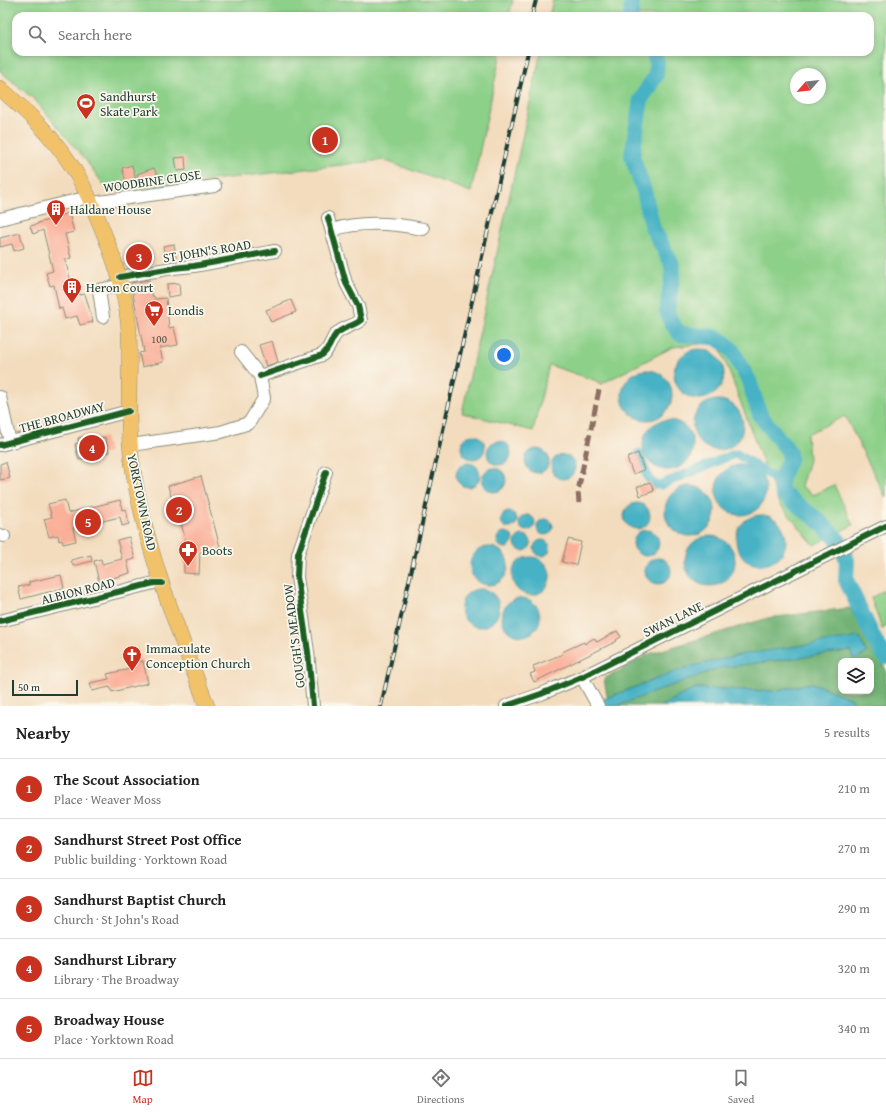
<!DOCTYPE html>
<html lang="en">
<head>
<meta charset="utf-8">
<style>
  :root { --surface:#fff; --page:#f6f6f6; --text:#222; --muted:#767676; --line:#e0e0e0; --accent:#c8321e }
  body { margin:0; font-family:"Gentium Book Plus",serif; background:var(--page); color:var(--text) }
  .controls { position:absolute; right:12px; bottom:12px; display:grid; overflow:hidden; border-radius:8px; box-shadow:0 2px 6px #0003 }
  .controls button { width:36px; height:36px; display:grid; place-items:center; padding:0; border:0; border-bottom:1px solid var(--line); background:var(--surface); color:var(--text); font:20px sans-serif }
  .compass { position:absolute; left:790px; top:68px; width:36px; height:36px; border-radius:50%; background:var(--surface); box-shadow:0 2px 6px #0003; rotate:242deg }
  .scale { position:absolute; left:12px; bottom:10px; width:66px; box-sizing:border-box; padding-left:4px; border:2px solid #1f3d34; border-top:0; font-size:11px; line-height:14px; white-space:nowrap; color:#1f3d34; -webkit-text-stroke:3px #fbf7ec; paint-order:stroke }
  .you { position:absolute; left:504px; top:355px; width:14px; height:14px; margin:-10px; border:3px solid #fff; border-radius:50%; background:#1a73e8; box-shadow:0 0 0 6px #1a73e833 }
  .badge { display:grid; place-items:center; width:26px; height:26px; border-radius:50%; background:var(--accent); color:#fff; font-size:13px; font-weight:700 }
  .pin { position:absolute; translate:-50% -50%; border:2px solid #fff; box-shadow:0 1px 4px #0006 }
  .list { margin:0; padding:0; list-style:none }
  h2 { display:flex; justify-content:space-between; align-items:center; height:52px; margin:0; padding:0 16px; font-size:17px }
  h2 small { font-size:13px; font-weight:400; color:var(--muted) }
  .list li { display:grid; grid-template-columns:26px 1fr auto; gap:12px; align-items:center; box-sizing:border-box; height:60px; padding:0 16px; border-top:1px solid var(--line) }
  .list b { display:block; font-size:15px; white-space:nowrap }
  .list p { margin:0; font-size:13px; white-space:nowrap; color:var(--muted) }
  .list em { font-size:13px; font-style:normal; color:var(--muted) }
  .icon { flex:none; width:22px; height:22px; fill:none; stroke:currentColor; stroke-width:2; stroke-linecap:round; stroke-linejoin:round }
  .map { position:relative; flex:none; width:886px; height:706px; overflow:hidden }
  .search { position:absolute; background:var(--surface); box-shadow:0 2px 6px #0003; left:12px; right:12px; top:12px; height:44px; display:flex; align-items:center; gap:10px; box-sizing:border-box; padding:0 14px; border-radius:12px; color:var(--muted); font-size:15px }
  .sheet { height:352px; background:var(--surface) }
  nav { display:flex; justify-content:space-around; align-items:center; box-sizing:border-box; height:56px; border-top:1px solid var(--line); background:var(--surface); font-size:11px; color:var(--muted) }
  nav a { display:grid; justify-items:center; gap:2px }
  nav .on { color:var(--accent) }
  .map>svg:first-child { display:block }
  .green { fill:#8dd089; stroke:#56865e; fill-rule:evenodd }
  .forest { fill:#72b275; stroke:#487854; fill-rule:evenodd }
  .water { fill:#47b2c5; stroke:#33787c }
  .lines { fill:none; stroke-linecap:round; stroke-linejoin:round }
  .canal { stroke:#47b2c5; stroke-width:9 }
  .river { stroke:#47b2c5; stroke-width:16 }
  .building { fill:#faaf98 }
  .minor-casing { stroke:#898c78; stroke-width:14 }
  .major-casing { stroke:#898c78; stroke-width:16 }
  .minor { stroke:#fff; stroke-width:12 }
  .major { stroke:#f2c26a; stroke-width:15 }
  .rail-casing { stroke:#1f3d34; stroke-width:4 }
  .rail { stroke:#fbf7ec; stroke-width:2.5; stroke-dasharray:8; stroke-linecap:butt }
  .quiet { stroke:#8d6e63; stroke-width:5; stroke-dasharray:10 5; stroke-linecap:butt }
  .cycleway-casing { stroke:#fbf7ec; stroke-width:8 }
  .cycleway { stroke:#1b5e20; stroke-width:6 }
  .labels { text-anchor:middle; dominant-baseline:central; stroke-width:3.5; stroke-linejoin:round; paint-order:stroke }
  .number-label { font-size:11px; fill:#565a4d }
  .poi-label { font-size:13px; fill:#1f3d34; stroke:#fbf7ec; text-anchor:start }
  .street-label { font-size:13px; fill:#1f3d34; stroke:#fbf7ec }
</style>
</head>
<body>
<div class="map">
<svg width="886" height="706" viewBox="0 0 886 706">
  <rect width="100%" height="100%" fill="#fbf7ec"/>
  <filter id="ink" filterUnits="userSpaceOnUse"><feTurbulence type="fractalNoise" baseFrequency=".025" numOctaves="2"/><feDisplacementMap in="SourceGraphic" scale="8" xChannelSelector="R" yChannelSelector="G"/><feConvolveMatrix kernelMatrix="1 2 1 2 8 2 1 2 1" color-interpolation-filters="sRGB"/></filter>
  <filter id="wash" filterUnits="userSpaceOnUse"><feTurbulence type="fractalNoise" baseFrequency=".012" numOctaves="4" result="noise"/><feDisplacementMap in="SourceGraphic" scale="16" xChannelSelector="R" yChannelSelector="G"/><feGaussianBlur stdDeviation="0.9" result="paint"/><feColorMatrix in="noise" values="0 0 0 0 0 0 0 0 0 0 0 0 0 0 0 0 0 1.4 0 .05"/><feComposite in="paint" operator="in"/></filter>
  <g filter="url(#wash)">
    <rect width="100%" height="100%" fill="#f3dcbd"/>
    <!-- green -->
    <path class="green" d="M0,0h513l-4,16h-493v36h485l-30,140 -88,-32 -274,32 -25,-34 -49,-58 -35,-29z
      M553,0h333v498l-41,-82 -38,18 2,26 -8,26 12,9 21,-10 19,40 -39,20 -36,-43 -60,-160 -45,5 -70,36 -54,-18 -16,66 -71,-18 79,-361h329v-36h-321zM796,74h24v24h-24z
      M886,589v38l-4,2 -11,-31z"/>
    <!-- forest -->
    <path class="forest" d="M850,608l36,62v36h-31l-4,-7 -39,-16 -38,8 -78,-3 -35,18h-52l-5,-27 45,-25 119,-36zM841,661h30v30h-30z"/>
    <!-- water -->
    <path class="water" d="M674 374a25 25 0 1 1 50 0a25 25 0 1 1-50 0Z
      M622 395a25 25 0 1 1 50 0a25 25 0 1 1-50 0Z
      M693 425a25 25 0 1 1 50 0a25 25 0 1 1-50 0Z
      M643 445a25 25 0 1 1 50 0a25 25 0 1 1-50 0Z
      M461 447a12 12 0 1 1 24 0a12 12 0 1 1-24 0Z
      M487 453a12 12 0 1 1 24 0a12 12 0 1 1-24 0Z
      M525 461a12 12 0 1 1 24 0a12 12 0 1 1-24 0Z
      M551 467a12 12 0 1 1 24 0a12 12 0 1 1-24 0Z
      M456 475a12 12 0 1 1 24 0a12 12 0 1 1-24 0Z
      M716 490a25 25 0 1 1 50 0a25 25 0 1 1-50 0Z
      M482 480a12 12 0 1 1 24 0a12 12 0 1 1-24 0Z
      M665 511a25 25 0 1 1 50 0a25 25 0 1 1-50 0Z
      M624 516a13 13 0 1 1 26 0a13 13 0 1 1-26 0Z
      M501 520a8 8 0 1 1 16 0a8 8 0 1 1-16 0Z
      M519 523a8 8 0 1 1 16 0a8 8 0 1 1-16 0Z
      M736 540a25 25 0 1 1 50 0a25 25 0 1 1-50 0Z
      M537 527a8 8 0 1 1 16 0a8 8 0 1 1-16 0Z
      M633 543a13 13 0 1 1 26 0a13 13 0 1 1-26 0Z
      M497 540a8 8 0 1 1 16 0a8 8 0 1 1-16 0Z
      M515 543a8 8 0 1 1 16 0a8 8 0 1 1-16 0Z
      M685 561a25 25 0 1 1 50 0a25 25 0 1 1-50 0Z
      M534 548a8 8 0 1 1 16 0a8 8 0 1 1-16 0Z
      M470 566a19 19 0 1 1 38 0a19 19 0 1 1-38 0Z
      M512 576a19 19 0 1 1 38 0a19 19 0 1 1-38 0Z
      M645 571a13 13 0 1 1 26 0a13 13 0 1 1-26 0Z
      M461 608a19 19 0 1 1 38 0a19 19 0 1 1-38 0Z
      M502 617a19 19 0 1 1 38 0a19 19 0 1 1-38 0Z
      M859,637l8,16 -13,7 -4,-9 -131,17 -102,38h-13l-3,-6 84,-32 53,-13z
      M812,683l40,16 3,7h-194l35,-18 78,3z"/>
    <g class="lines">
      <!-- canal -->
      <path class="canal" d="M639,453l9,25 6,6 6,1 72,-30 5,-1 43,28"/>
      <!-- river -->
      <path class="river" d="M631,16l1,-16
        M653,52l4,10 -1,13 -15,24 -9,57 12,35 9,38 18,33 2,10 -6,39 4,11 9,12 32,3 5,1 9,6 6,6 17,31 11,34 27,34c10,14 -14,24 -4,45l36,27 20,20 8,19 -1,20 29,61 11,16"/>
    </g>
    <g id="blocks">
      <!-- building -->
      <path class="building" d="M336,134l1,9 -24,4 -1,-9z
        M185,157l1,13 -9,1 -2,-13z
        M132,165l4,16 -10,2 -4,-15z
        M154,168l4,9 -18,6 -3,-9z
        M69,213l5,19 -9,2 6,24 -6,1 7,27 5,-1 3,10 5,-1 8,28 -13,3 -3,-9 -12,3 -3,-11 -3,1 -5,-24 -4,1 -4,-13 7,-2 -10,-41 -10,4 -3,-8 8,-2v-1l14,-4v-1z
        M20,233l4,15 -10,3 -2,-7 -12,3v-9z
        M174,244l2,14 -11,1 -2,-13z
        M142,252l2,13 -11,2 -1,-2h-2l-2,-10z
        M149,280l3,16h2l1,3 11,-1 3,30 5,-1 4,18 -18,3 3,14 -21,5 -3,-14 5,-1 -13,-69z
        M179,283l1,12 -12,2 -1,-13z
        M291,300l5,12 -25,10 -5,-12z
        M272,341l6,21 -12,4 -7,-21z
        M86,436l1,5 18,-4 4,15 -30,8 -4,-16 4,-1 -1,-5z
        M638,453l6,17 -11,4 -6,-16z
        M6,462l4,16 -10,2v-16z
        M201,476l19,71 -20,5 -1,22 -15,-1v-16l-3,-14 5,-1 -6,-23 -2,1 -10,-34z
        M650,482l4,9 -14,5 -3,-9z
        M65,500l3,13 52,-13 2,10 4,-1 3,15 -7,2 -2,-9 -47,11 3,13 -13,3 -1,-4 -3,1 -1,-6 -9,2 -5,-18 8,-2 -4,-13z
        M129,537l6,22 -8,2 3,12 -31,9 -5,-21 7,-2 1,5 20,-5 -5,-19z
        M568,539l13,3 -5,23 -14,-3z
        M91,555l1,6 -19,5 -2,-6z
        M61,575l3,13 -43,11 -3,-12 11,-2v-3z
        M617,631l4,6 -5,3 1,1 -83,41 -4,-8 5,-2 -2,-6 30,-12 -1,-2 22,-10 1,2 9,-6 3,4z
        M138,653l2,9 3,-1 5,22 -36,9 -2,-5 -18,4 -2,-8 19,-4 -2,-5 23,-5 -4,-13z"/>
    </g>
  </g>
  <g filter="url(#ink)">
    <use href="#blocks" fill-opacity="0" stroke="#898c78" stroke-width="1"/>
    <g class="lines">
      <!-- minor casing -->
      <g class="minor-casing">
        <path id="minor" d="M92,203l123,-17
          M0,219l89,-22
          M332,230c29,-10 61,-7 91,-1
          M120,277l53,-9 21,-2 81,-15
          M103,317l-4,-27 23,-5
          M260,376l62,-21c9,-7 8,-14 14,-21 7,-7 18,-8 25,-14l-3,-14 -12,-23 -18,-65
          M0,397l10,45
          M0,445l129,-34
          M131,445l90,-13 28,-9 15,-25 -4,-22 -19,-24
          M0,535l4,1
          M0,621l154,-38h8
          M582,677l16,29
          M313,706l-5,-54 -11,-75 1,-23 28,-82
          M506,706l35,-12 41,-17 304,-151"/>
      </g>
      <!-- major casing -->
      <g class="major-casing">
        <path id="major" d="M0,88c21,19 42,37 59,60 20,25 32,53 44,83 13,32 24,65 26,100 2,44 -3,88 3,131 12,85 45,165 75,244"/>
      </g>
      <!-- minor -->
      <use href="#minor" class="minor"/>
      <!-- major -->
      <use href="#major" class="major"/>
      <!-- rail casing -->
      <g class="rail-casing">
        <path id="rail" d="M532,16l4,-16
          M381,706l147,-654"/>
      </g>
      <!-- rail -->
      <use href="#rail" class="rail"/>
      <!-- quiet -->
      <path class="quiet" d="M579,503l-1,-12 22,-106"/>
      <!-- cycleway casing -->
      <g class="cycleway-casing">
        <path id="cycleway" d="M120,277l53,-9 21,-2 81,-15
          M260,376l62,-21c9,-7 8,-14 14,-21 7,-7 18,-8 25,-14l-3,-14 -12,-23 -18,-65
          M0,445l129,-34
          M0,621l154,-38h8
          M313,706l-5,-54 -11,-75 1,-23 28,-82
          M506,706l35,-12 41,-17 304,-151"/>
      </g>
      <!-- cycleway -->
      <use href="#cycleway" class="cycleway"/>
    </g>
  </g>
  <!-- icons -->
  <defs>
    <g id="stadium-pin" transform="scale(1)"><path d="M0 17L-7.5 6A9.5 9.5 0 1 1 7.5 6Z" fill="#c8321e" stroke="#fbf7ec"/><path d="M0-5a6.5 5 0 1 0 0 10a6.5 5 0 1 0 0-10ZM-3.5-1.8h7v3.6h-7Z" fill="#fff"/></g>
    <g id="building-pin" transform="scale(1)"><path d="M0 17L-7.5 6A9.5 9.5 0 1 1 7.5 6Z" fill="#c8321e" stroke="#fbf7ec"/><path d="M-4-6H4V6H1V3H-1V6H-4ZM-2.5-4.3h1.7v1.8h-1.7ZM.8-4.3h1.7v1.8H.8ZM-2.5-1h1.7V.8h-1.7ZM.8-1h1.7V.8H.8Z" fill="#fff"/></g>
    <g id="supermarket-pin" transform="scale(1)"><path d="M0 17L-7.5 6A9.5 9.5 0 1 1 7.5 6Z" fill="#c8321e" stroke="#fbf7ec"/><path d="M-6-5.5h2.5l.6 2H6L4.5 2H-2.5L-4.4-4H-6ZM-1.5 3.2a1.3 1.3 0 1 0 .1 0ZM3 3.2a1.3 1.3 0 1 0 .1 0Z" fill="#fff"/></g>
    <g id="pharmacy-pin" transform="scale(1)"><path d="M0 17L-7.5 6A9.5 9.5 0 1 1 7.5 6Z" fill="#c8321e" stroke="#fbf7ec"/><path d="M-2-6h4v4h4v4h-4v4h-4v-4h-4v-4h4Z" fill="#fff"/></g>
    <g id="church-pin" transform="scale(1)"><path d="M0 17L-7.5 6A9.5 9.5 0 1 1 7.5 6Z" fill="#c8321e" stroke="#fbf7ec"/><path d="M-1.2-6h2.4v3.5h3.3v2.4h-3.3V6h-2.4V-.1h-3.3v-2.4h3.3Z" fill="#fff"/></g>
  </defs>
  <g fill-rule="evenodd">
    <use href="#stadium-pin" x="86" y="103"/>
    <use href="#building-pin" x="56" y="209"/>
    <use href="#building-pin" x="72" y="287"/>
    <use href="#supermarket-pin" x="154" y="310"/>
    <use href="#pharmacy-pin" x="188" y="550"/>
    <use href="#church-pin" x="132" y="655"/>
  </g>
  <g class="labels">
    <!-- number labels -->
    <g class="number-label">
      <text x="159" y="339">100</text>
    </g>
    <!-- poi labels -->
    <g class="poi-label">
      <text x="100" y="96">Sandhurst<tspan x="100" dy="15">Skate Park</tspan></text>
      <text x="70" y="209">Haldane House</text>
      <text x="86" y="287">Heron Court</text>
      <text x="168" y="310">Londis</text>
      <text x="202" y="550">Boots</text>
      <text x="146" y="648">Immaculate<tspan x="146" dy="15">Conception Church</tspan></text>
    </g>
    <!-- street labels -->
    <g class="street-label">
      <text transform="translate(152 181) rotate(-8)">WOODBINE CLOSE</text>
      <text transform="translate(207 251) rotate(-9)">ST JOHN'S ROAD</text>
      <text transform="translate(62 417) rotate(-15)">THE BROADWAY</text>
      <text transform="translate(142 502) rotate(78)">YORKTOWN ROAD</text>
      <text transform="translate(78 591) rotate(-14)">ALBION ROAD</text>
      <text transform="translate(673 619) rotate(-26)">SWAN LANE</text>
      <text transform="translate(294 636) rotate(-97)">GOUGH'S MEADOW</text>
    </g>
  </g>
</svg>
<div class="controls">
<button><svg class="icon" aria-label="layers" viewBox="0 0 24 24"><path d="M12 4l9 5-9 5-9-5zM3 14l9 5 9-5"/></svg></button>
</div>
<svg class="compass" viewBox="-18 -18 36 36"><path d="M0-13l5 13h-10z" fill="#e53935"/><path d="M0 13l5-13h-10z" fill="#767676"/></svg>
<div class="scale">50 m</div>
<div class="you"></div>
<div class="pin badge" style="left:325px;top:140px">1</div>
<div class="pin badge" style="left:179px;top:510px">2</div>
<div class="pin badge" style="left:139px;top:257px">3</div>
<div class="pin badge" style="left:92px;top:448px">4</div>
<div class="pin badge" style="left:88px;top:522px">5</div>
<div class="search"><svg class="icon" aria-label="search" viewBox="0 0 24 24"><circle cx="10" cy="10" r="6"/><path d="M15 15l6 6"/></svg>Search here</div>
</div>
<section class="sheet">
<h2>Nearby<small>5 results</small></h2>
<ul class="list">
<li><span class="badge">1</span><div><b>The Scout Association</b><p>Place · Weaver Moss</p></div><em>210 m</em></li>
<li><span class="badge">2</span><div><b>Sandhurst Street Post Office</b><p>Public building · Yorktown Road</p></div><em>270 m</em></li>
<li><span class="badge">3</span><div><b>Sandhurst Baptist Church</b><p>Church · St John's Road</p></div><em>290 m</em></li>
<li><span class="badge">4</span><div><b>Sandhurst Library</b><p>Library · The Broadway</p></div><em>320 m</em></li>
<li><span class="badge">5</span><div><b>Broadway House</b><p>Place · Yorktown Road</p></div><em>340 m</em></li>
</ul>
</section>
<nav>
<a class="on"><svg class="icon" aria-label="map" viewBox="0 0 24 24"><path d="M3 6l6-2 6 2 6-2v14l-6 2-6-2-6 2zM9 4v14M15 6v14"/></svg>Map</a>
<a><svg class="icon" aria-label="directions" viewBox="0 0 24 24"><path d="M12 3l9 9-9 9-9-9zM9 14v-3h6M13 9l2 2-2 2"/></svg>Directions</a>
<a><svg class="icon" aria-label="saved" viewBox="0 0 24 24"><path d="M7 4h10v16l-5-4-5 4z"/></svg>Saved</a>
</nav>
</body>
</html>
